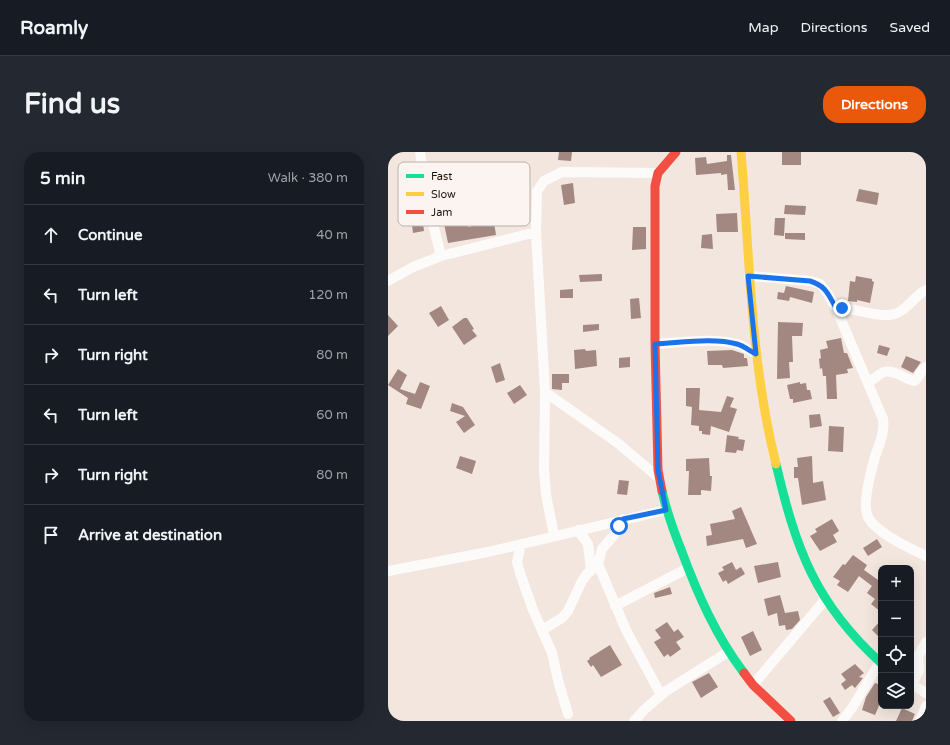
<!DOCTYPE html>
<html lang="en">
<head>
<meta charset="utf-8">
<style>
  :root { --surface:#171b24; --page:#242831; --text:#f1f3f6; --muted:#9ea1a6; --line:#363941; --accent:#ea580c }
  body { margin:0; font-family:"Varela Round",sans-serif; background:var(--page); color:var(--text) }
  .controls { position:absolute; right:12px; bottom:12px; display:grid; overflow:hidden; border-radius:8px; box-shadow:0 4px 16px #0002 }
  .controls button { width:36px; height:36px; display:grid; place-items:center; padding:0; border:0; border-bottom:1px solid var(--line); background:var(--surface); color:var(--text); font:20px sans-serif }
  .stop { position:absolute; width:12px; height:12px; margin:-9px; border:3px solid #1a73e8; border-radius:50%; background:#fff }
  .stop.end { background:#1a73e8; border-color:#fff; box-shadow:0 1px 4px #0008 }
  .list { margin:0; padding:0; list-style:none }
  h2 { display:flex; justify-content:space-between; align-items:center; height:52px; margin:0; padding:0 16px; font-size:17px }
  h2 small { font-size:13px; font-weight:400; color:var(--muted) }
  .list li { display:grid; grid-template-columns:26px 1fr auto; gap:12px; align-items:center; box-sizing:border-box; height:60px; padding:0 16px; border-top:1px solid var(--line) }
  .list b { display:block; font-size:15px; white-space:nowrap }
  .list em { font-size:13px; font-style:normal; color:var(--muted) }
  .icon { flex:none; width:22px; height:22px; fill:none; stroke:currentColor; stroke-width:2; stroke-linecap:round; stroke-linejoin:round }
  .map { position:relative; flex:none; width:538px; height:569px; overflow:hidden; border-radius:16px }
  header { display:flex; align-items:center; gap:24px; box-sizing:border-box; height:56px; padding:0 20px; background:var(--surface); border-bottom:1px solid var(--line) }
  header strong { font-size:19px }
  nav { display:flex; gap:22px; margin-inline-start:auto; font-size:14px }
  .intro { display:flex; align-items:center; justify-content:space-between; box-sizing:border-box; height:96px; padding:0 24px }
  h1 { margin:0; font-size:28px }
  .button { padding:10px 18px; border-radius:16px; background:var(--accent); color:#fff; font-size:14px; font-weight:700 }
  main { display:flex; gap:24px; padding:0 24px }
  aside { flex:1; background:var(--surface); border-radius:16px; box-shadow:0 4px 16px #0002 }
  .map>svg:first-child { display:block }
  .building { fill:#a28881 }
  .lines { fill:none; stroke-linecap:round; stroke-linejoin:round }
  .street { stroke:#fdfbfa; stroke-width:10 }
  .fast { stroke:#16e098; stroke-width:9 }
  .slow { stroke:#ffcf43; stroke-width:9 }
  .jam { stroke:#f24e42; stroke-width:9 }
  .route { stroke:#1a73e8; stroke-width:5 }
  .key { fill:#fcf4f0; stroke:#bab1ac; stroke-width:1 }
  .key-label { font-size:11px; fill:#21140c }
</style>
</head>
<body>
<header>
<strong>Roamly</strong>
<nav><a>Map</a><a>Directions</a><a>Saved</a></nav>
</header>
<div class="intro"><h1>Find us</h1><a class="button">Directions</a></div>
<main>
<aside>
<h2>5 min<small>Walk · 380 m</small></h2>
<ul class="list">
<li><svg class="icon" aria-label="ahead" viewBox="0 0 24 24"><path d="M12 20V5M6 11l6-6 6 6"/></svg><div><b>Continue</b></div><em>40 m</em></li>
<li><svg class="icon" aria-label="left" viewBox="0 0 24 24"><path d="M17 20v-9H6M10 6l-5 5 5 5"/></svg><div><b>Turn left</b></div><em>120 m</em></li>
<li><svg class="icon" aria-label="right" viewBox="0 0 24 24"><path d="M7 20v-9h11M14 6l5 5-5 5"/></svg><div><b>Turn right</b></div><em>80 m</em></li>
<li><svg class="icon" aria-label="left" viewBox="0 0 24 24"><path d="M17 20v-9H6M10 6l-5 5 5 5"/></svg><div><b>Turn left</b></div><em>60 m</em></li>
<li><svg class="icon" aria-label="right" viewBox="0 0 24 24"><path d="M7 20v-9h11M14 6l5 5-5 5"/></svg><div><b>Turn right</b></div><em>80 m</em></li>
<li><svg class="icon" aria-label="arrive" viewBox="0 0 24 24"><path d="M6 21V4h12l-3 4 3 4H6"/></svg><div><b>Arrive at destination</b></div></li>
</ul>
</aside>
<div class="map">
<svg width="538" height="569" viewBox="0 0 538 569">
  <rect width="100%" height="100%" fill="#f3e6de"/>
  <!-- building -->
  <path class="building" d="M171,0h13l-1,9 -13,-1z
    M394,0h19v13h-19z
    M339,3h4l4,35h-7l-1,-16 -6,1v-2l-25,2 -1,-17 11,-1 1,7 20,-3z
    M185,31l2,20 -11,2 -3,-20z
    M471,37l20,4 -2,12 -21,-4z
    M397,53l21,1 -1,9 -21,-1z
    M61,56l4,17 14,-3 1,5 26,-5 2,13 -48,8 -5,-24 -4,1 -3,-9z
    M349,61l1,19h-21l-1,-18z
    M387,66h10l-1,18 -10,-1z
    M35,71l1,8 -11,2 -1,-8z
    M245,75h13v22l-14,1z
    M397,81h20v7l-20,-1z
    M324,82l1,15 -12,-1 1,-13z
    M214,122v7l-22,1 -1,-7z
    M468,124l16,3v2l2,1 -4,21 -13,-3v2l-9,-1 2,-20 5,1z
    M398,134l28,6 -2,11 -22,-6 -1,4 -12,-2 1,-7 6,1z
    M185,137v9h-13v-8z
    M251,146l2,20 -10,1 -1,-20z
    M53,154l8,14 -11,7 -9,-14z
    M0,163l10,11 -10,10z
    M76,166h3l7,11 -2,1 5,6 -13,9 -12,-18z
    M390,170l25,1 -1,13h-10l1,26h-4l1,16 -13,1z
    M211,172v6l-16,2v-7z
    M453,186l3,15h3l6,15 -6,1 1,4 -12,2 1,24h-10l-1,-23h-3l-1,-8 -2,1 -1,-10 2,-1 -1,-8 8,-2 -2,-7z
    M491,193l11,3 -3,8 -10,-3z
    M197,197l1,2 10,-1 1,16 -22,3 -1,-19z
    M344,198l12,4v4h3l1,8 -25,2 -1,-3h-14l-1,-14z
    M518,204l15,6 -8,11 -12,-6z
    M242,205v10l-11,1v-10z
    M112,211l5,17 -9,3 -5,-16z
    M10,217l9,6 -7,14 15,5 5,-12 10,4 -9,23 -15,-5 2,-6 -20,-13z
    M164,222h17v9h-7v7l-10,-1z
    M412,230v2l6,-1 1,7h3l2,9 -19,4v-4h-3l-3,-14z
    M132,233l7,10 -13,9 -7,-11z
    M298,236h14l-1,22 22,2 6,-16 7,2 -4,9 7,2 -8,23 -18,-6 -1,9 -8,-1v-3h-3v-5l-8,-1 1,-18 -6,-1z
    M64,251l11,4 12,18 -11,8 -8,-11 9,-6 -15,-5z
    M432,262l2,12 -12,2 -1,-13z
    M441,274l15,1 -1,25 -15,-1z
    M339,283l12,2 -1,2 7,1 -2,11 -6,-1 -1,3 -11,-1z
    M72,304l16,5 -4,13 -16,-6z
    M424,304l1,27 10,-2 3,19 -24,5 -4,-27h-4v-11h4l-1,-9z
    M321,306l1,18h2l-1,15 -10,-1v5h-13l1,-24h-3v-12z
    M231,328l10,1 -2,14 -10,-1z
    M353,355l16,37 -11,4 -3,-9 -36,7 -1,-10 6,-1 -2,-11 25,-5 -3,-8z
    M444,367l7,12 -6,4 4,7 -17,9 -10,-15 7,-4 -2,-3z
    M489,387l5,8 -14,9 -5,-8z
    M465,403l14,10 -3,5 17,12v30l-10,-8 4,-5 -8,-6 5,-7 -13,-10 -11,16 -11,-7 3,-4 -7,-4 10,-13 2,1z
    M344,410l4,8 5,-3 4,7 -17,10 -2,-4 -3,2 -5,-9 6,-3 -2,-3z
    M390,410l3,15 -23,6 -4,-17z
    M282,435l2,7 -17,4 -1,-5z
    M392,443l5,18 13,-2 2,9 -8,9 -6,1 -1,-5 -6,1 -2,-13 -9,3 -4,-17z
    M493,468v19l-9,-9z
    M279,470l7,10 4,-3 6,8 -8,5 5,7 -11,8 -2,-3 -4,3 -10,-15 7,-4 -6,-8z
    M365,479l9,19 -12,6 -9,-19z
    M222,493l12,20 -21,12 -8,-12 -2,2 -4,-6 3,-2 -1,-1z
    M467,512l9,9 -5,4 4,1 -8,10 -3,-3 -7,5 -4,-6 5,-4 -5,-6z
    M321,521l9,14 -17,11 -9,-16z
    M487,531l6,2v16l-6,14 -13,-5 4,-13z
    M442,545l10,16 -7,4 -10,-16z
    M514,556l13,6 -3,7h-16z"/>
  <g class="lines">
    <!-- street -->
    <path class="street" d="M32,0l7,48 14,56
      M361,124l61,5 10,3 6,7 10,17 47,111c2,14 -4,25 -8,38 -4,14 -13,48 -7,60 8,16 42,31 58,39
      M0,129l25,-14 28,-11 95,-24
      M448,156c19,-1 46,12 61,5 12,-5 18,-18 29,-23
      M267,192c25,-1 58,-7 82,0 7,2 13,7 19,10
      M480,230c7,-2 10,-8 16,-10 10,-3 21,7 30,9 6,-3 6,-11 12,-14
      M157,240l74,52 40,34
      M190,378l10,14 3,26
      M166,383l-8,-40 -2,-26 1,-77 -9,-160 1,-41 7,-10 18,-9 96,1
      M133,392l-4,18 3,11 13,37 19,43 6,27 10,34
      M210,412l28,66 35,65
      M0,419l100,-19 178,-42
      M227,454l73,-38
      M154,478l20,-12 6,-7 14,-30 5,-7 11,-10 4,-15 12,-14 9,-16
      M523,532l15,9
      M365,533l71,-84
      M524,533l7,-15 -1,-14 8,-14
      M246,569l10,-11 22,-19 62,-39
      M454,569l10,-13 28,-46
      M532,569l6,-15"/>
    <!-- fast -->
    <path class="fast" d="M388,312c20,85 39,139 105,199
      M274,339c5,22 12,41 20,61 16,43 34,84 62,121"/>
    <!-- slow -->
    <path class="slow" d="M353,0c9,106 9,208 35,312"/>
    <!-- jam -->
    <path class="jam" d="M274,339l-4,-21 -3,-126v-158l3,-13 18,-21
      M356,521l9,12 38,36"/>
  </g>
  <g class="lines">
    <!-- route -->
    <path class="route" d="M231,374l4,-7 43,-9 -8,-40 -3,-126c24,-1 58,-7 82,0 7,2 13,7 19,10l-8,-78 62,5c16,5 18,13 26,27h6"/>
  </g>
  <!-- legend -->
  <rect x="10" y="10" width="132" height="64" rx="6" class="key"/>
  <rect x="18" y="22" width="18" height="4" fill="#16e098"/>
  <rect x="18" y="40" width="18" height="4" fill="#ffcf43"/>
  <rect x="18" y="58" width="18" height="4" fill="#f24e42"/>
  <g class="key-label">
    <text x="43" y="28">Fast</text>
    <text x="43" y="46">Slow</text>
    <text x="43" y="64">Jam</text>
  </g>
</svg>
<div class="controls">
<button>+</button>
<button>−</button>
<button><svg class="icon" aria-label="locate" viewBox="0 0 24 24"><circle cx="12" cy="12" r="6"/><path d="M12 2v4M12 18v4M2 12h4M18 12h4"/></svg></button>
<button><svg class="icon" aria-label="layers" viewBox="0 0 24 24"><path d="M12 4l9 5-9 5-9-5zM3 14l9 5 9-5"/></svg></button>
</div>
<div class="stop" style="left:231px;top:374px"></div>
<div class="stop end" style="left:454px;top:156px"></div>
</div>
</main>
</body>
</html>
